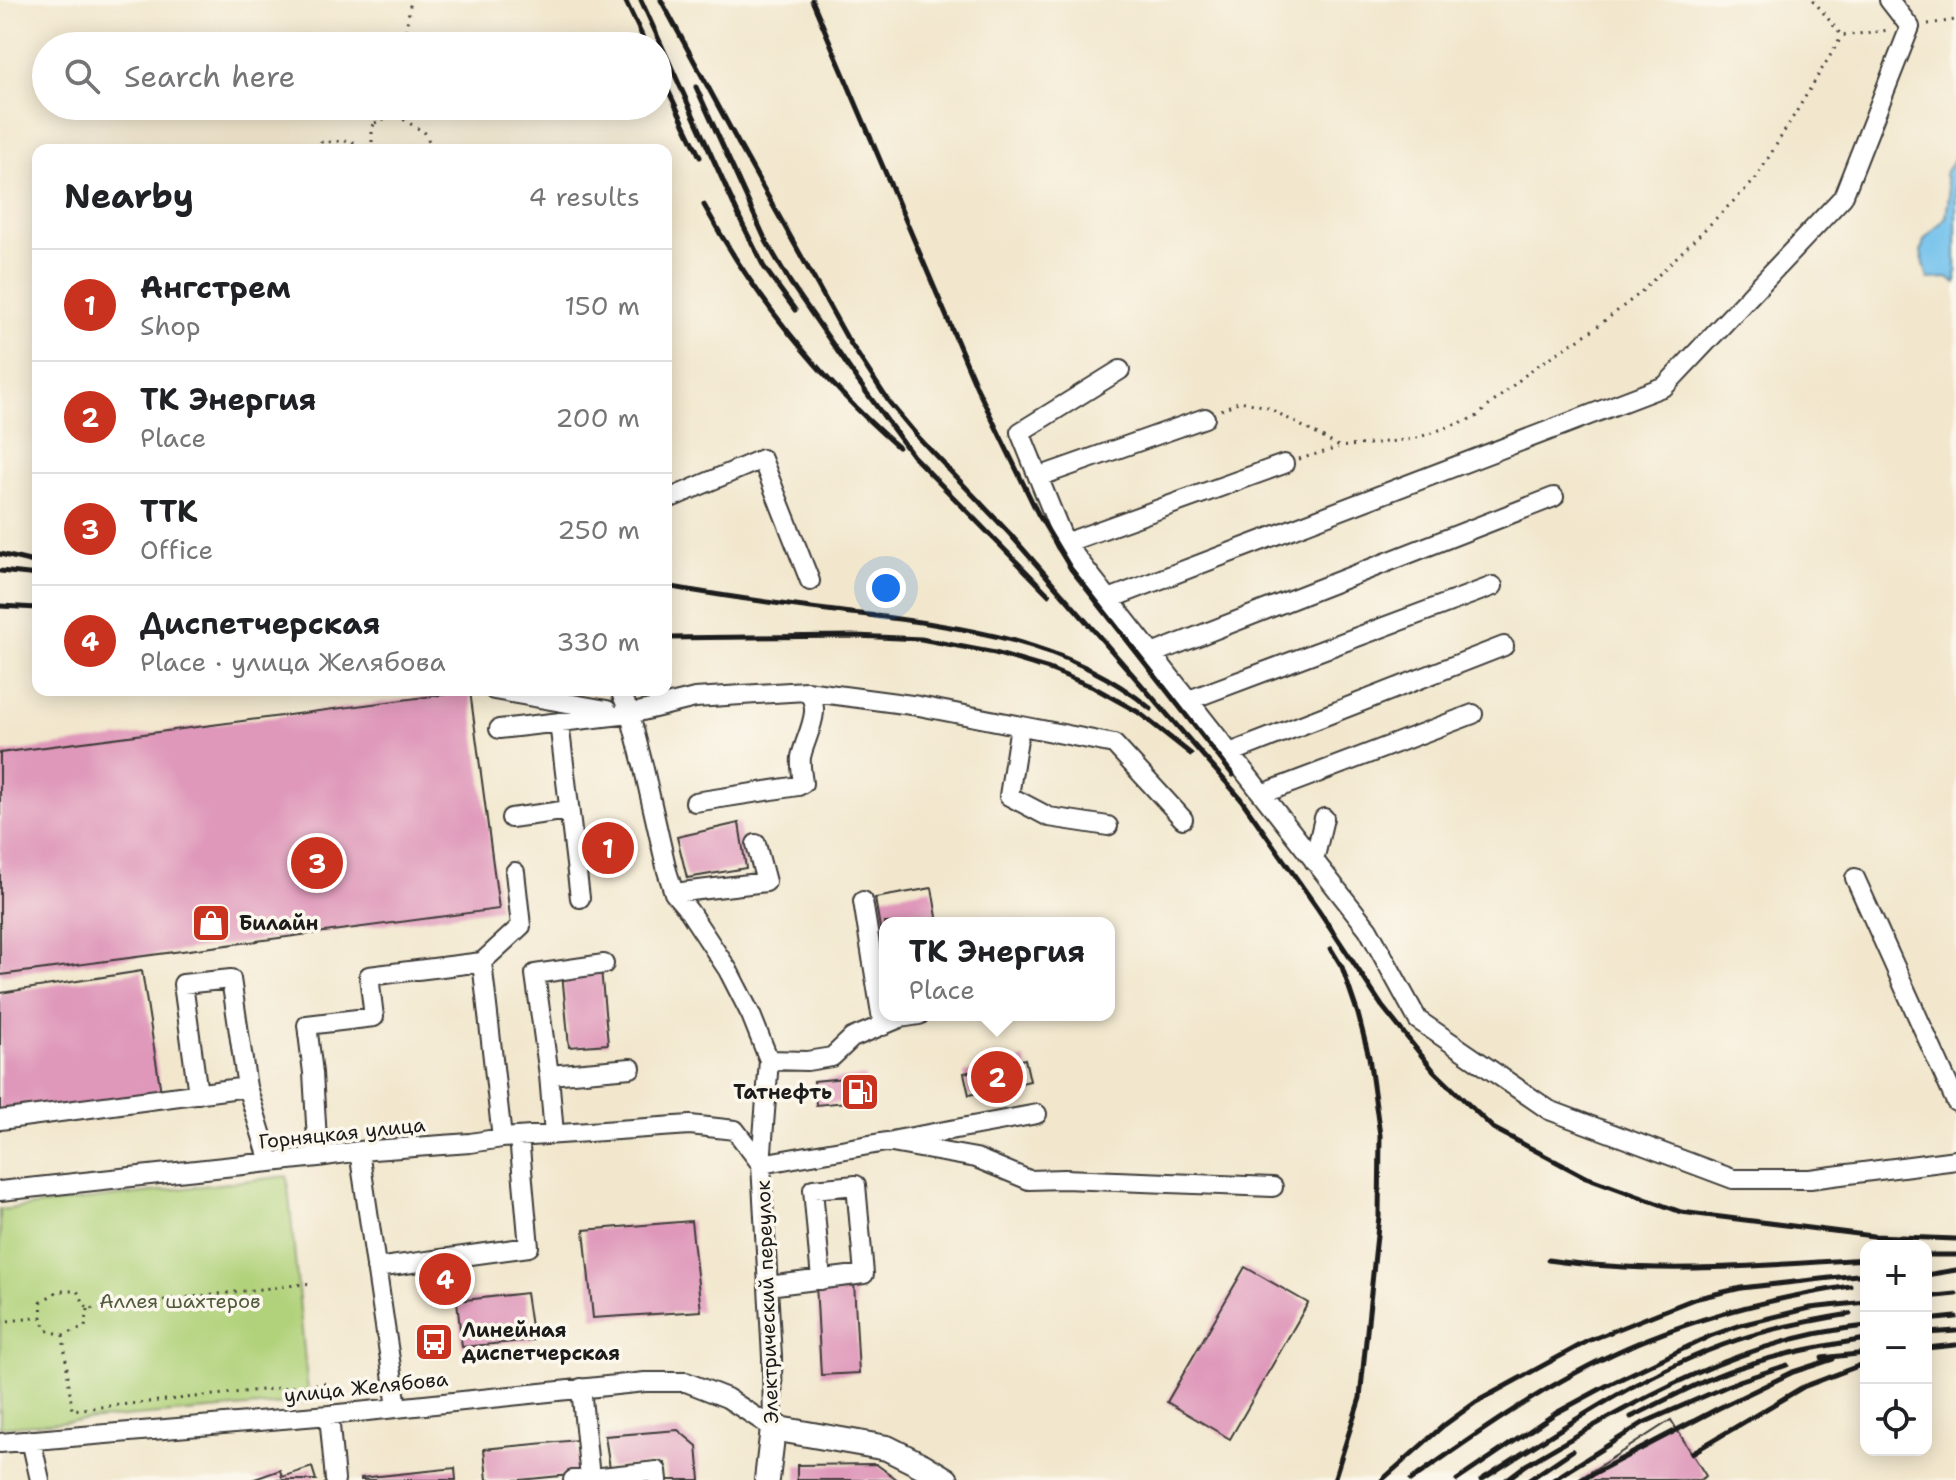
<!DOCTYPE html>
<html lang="en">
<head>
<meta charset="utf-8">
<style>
  :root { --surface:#fff; --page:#f2f2f2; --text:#202124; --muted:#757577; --line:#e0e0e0; --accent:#c8321e }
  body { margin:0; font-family:"Shantell Sans",sans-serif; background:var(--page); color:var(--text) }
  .controls { position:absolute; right:24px; bottom:24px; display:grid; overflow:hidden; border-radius:16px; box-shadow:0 4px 20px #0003 }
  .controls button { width:72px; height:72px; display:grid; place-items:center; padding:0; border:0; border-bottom:2px solid var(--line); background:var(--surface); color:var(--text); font:40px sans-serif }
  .you { position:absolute; left:886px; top:588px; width:28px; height:28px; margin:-20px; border:6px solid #fff; border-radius:50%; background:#1a73e8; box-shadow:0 0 0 12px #1a73e833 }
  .badge { display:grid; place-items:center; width:52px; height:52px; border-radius:50%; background:var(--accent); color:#fff; font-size:26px; font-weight:700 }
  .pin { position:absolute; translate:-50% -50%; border:4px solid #fff; box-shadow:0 2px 8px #0006 }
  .popup { position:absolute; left:879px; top:917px; width:236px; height:104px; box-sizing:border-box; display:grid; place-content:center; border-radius:16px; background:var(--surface); filter:drop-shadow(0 2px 6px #0005); font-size:26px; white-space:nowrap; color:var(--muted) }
  .popup b { font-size:30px; color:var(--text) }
  .popup::after { content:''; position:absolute; left:50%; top:100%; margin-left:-16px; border:16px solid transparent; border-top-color:var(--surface) }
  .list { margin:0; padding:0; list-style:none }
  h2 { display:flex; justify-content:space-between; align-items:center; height:104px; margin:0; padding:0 32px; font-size:34px }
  h2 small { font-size:26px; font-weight:400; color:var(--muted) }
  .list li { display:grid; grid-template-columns:52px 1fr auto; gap:24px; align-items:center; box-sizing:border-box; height:112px; padding:0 32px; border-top:2px solid var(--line) }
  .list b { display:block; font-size:30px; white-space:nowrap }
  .list p { margin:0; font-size:26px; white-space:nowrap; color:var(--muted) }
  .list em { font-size:26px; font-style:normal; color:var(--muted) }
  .icon { flex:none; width:44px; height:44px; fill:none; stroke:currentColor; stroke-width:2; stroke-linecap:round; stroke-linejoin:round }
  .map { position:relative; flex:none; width:1956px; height:1480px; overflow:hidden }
  .search { position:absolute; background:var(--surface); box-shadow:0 4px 20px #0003; left:32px; top:32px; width:640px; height:88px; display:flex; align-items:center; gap:20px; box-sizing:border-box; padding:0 28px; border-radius:44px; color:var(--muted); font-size:30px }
  .panel { position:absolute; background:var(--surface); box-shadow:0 4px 20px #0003; left:32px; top:144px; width:640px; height:552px; border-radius:16px }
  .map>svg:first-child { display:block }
  .green { fill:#b1d27a; stroke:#66774b; stroke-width:2 }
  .water { fill:#71c1ec; stroke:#466e84; stroke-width:2 }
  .building { fill:#df98ba }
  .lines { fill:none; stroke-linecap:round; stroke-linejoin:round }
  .minor-casing { stroke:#3c3a37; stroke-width:22 }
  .major-casing { stroke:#3c3a37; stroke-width:28 }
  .path { stroke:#3c3a37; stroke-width:3; stroke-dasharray:2 6; stroke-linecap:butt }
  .minor { stroke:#fff; stroke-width:18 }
  .major { stroke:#fff; stroke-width:24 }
  .rail { stroke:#1c1c1c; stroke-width:5 }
  .labels { text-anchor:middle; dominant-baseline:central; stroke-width:7; stroke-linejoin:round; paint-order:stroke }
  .poi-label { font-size:20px; font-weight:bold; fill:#1c1c1c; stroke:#fbf7ec; text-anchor:start }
  .street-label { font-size:20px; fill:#1c1c1c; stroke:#fbf7ec }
  .park-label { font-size:20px; fill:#505c3d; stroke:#fbf7ec }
</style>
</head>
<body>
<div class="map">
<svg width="1956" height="1480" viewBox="0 0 1956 1480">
  <rect width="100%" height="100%" fill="#fbf7ec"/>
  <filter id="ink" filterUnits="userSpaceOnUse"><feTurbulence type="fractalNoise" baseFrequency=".0125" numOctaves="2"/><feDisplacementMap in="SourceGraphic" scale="16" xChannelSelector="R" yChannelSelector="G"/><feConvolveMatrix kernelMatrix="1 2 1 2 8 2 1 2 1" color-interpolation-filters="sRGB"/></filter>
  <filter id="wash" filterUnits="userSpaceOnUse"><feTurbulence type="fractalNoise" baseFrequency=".006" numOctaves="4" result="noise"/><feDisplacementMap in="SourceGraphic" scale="32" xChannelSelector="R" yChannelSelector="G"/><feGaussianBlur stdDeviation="1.8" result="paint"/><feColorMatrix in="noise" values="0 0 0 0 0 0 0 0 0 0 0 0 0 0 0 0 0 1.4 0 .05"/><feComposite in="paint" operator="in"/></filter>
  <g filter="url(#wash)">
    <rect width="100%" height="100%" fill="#f2e7cd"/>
    <!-- green -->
    <path class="green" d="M287,1176l22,226 -309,25v-217z"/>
    <!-- water -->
    <path class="water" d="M1956,156v127l-9,-5 -19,1 -7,-27 3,-12 22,-23 3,-21 -4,-23z"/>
    <g id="blocks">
      <!-- building -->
      <path class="building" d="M470,691l29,218 -499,66v-222z
        M739,823l7,45 -59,10 -10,-41z
        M932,888l6,35h-53v23h-2l-8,-48z
        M601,969l7,75 -39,3 -7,-74z
        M142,971l20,128 -162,25v-131z
        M1025,1059l5,22 -61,14 -5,-22z
        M865,1076l2,24 -51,5 -2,-24z
        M691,1221l10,90 -108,7 -9,-88z
        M1245,1267l63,36 -78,136 -63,-37z
        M458,1269l1,20h-18l-7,-2 -4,-5 2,-7 7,-3z
        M854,1282l5,91 -38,2 -5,-91z
        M526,1293l7,47 -71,7 -5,-46z
        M1671,1420l35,56 -6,4h-122z
        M678,1430l19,16 3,34h-33l-2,-17 -55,5 -5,-32z
        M577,1440l3,34 -60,6h-33l-3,-31z
        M876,1464l22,16h-101v-15z
        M312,1467l4,13h-64l28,-10 2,7z
        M455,1468l1,12h-95v-2z"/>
    </g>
  </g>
  <g filter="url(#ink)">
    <use href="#blocks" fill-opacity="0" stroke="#3c3a37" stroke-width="2"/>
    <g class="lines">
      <!-- minor casing -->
      <g class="minor-casing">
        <path id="minor" d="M1120,370l-100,62 45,111 303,386 50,91 131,90 184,69h77l146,-19
          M1038,477l167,-59
          M666,500l96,-41 48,122
          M1065,543l219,-79
          M1109,599l556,-213 178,-189 67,-170 -21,-27
          M1152,654l402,-157
          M494,690l113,20
          M620,690l10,24 13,51 24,106 7,22 15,18 39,59 23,45 18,45
          M806,691l113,15 195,38 69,75
          M1189,700l304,-114
          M559,722l21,176
          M1020,726l-11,70 40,21 59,9
          M499,729l131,-15 65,-16 111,-7c19,16 -1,46 -5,66 -1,8 1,18 2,26l-5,3 -103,16
          M1230,753l274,-107
          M1262,794l211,-80
          M511,818l58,-8
          M1314,861l10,-43
          M1855,878l101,224
          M674,893l92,-11 -10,-38
          M863,901l20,125
          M482,962l20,176
          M919,1015l-19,3 -48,20 -20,19 -25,4 -38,-1 -8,104 125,-22 90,16 53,22 35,-1 209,8
          M549,1075l-14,-101 69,-10
          M198,1094l-15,-110 48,-5 16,108
          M0,1120l247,-33 23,75
          M554,1134l-5,-59 82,-7
          M896,1140l141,-26
          M359,1151l38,256
          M318,1157l-5,-84 -6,-48 67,-8 -5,-41 113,-14 39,-36 -6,-54
          M0,1191l318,-34 41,-6 111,-8 32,-5 188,-13 45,5 26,34 11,193 1,71
          M376,1268l153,-21 -10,-110
          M768,1286l96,-12 -8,-89 -43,4 8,91
          M581,1388l9,90
          M329,1415l6,65
          M31,1440l9,40
          M0,1443l329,-28 316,-33h41l41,16 46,30
          M573,1480l84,-9 1,9"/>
      </g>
      <!-- major casing -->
      <g class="major-casing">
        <path id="major" d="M767,1480l6,-52 114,20 36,18 23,14"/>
      </g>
      <!-- path -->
      <path class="path" d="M1813,0l29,36 47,-6
        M1928,24l28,-4
        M403,46l8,-46
        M375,123l20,-9 30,19 8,17
        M319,150l2,-8 31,-1 10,9
        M372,150v-22l12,-22
        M1221,410l19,-9 27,6 73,40 74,-8 62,-22 54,-46 64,-42 45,-35 116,-114 87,-144
        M1299,459l39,-11
        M88,1309l-3,18 -22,8 -17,-5 -4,-13 -1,-15 17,-11h19l11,18 225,-26
        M0,1322l42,-5
        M63,1335l9,75 256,-27"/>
      <!-- minor -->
      <use href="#minor" class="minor"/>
      <!-- major -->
      <use href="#major" class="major"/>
      <!-- rail -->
      <path class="rail" d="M625,0l22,46
        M641,0l102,225 21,42 31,43
        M661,0l80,148 106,190 42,64 31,37 89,94 231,265 78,111 64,97 52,65 59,57 90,48 98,36 192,24 83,3
        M812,0l165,388 61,126 33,55 162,206
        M658,69l42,88
        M696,87l70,154 24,41 68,99 55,75 136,139
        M704,205c48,89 117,175 194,242
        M0,554l38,9
        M0,571l38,4
        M666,586c56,10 113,18 169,25 110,14 228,24 316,98
        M0,606l38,2
        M666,638l190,-2 65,3 74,14 54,16 44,18 45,25 53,42
        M1331,949l11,18 16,47 11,43 11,78 -1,81 -19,182 -26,82
        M1926,1255h30
        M1548,1260c105,15 212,6 318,-1
        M1926,1275l30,-5
        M1926,1297l30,-3
        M1926,1320l30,-3
        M1926,1333l30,-2
        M1926,1348l30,-3
        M1822,1358l44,-5
        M1631,1417c39,-19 78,-41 119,-53 38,-12 77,-19 116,-25
        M1692,1453l111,-66 63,-24
        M1382,1480l61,-54 33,-24 112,-61 106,-42 47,-11 125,-14
        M1411,1480c68,-48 138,-98 215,-132 71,-31 147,-50 224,-62
        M1457,1480l99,-67 50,-27 104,-50 31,-11 69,-17 56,-6
        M1481,1480c81,-52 164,-109 256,-140 36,-12 76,-20 113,-26
        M1506,1480l20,-15c106,-62 215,-127 340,-139
        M1529,1480l43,-29
        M1553,1480l90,-57 96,-42 48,-16
        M1581,1480l136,-71 76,-37 40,-13"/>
    </g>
  </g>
  <!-- icons -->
  <defs>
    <g id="shop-square" transform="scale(2)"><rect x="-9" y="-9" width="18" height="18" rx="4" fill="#c8321e" stroke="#fbf7ec"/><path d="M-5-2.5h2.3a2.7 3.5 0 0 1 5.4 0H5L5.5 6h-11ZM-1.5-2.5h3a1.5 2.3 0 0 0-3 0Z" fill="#fff"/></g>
    <g id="fuel-square" transform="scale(2)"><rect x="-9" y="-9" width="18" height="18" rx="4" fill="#c8321e" stroke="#fbf7ec"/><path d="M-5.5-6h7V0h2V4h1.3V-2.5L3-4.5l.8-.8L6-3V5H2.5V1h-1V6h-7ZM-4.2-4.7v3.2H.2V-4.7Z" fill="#fff"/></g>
    <g id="bus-square" transform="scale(2)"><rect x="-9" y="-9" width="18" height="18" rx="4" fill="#c8321e" stroke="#fbf7ec"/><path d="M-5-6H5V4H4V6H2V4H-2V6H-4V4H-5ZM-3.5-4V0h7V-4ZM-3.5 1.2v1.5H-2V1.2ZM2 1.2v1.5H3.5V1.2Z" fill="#fff"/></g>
  </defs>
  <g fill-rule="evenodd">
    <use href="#shop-square" x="211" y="923"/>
    <use href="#fuel-square" x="860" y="1092"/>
    <use href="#bus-square" x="434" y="1342"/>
  </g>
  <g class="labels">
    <!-- poi labels -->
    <g class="poi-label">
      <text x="239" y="923">Билайн</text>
      <text x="832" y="1092" text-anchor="end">Татнефть</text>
      <text x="462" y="1330">Линейная<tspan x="462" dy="23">диспетчерская</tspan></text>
    </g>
    <!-- street labels -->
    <g class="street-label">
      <text transform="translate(342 1133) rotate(-6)">Горняцкая улица</text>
      <text transform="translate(767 1302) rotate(-92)">Электрический переулок</text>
      <text transform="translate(366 1387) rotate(-6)">улица Желябова</text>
    </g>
    <!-- park labels -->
    <g class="park-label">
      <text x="180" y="1301">Аллея шахтеров</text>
    </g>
  </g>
</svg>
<div class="controls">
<button>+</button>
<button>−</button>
<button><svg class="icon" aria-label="locate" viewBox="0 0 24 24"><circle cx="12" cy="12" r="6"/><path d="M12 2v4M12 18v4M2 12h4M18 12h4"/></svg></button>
</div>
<div class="you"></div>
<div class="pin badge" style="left:608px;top:848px">1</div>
<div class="pin badge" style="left:997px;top:1077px">2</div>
<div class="popup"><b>ТК Энергия</b>Place</div>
<div class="pin badge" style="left:317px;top:863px">3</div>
<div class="pin badge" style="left:445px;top:1279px">4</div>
<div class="search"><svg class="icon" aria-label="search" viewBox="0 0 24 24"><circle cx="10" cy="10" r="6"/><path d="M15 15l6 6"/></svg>Search here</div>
<section class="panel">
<h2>Nearby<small>4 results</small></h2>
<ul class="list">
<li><span class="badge">1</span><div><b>Ангстрем</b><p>Shop</p></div><em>150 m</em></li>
<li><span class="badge">2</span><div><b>ТК Энергия</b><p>Place</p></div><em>200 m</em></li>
<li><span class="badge">3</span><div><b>ТТК</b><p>Office</p></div><em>250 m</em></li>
<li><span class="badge">4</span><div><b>Диспетчерская</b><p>Place · улица Желябова</p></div><em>330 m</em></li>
</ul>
</section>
</div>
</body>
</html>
